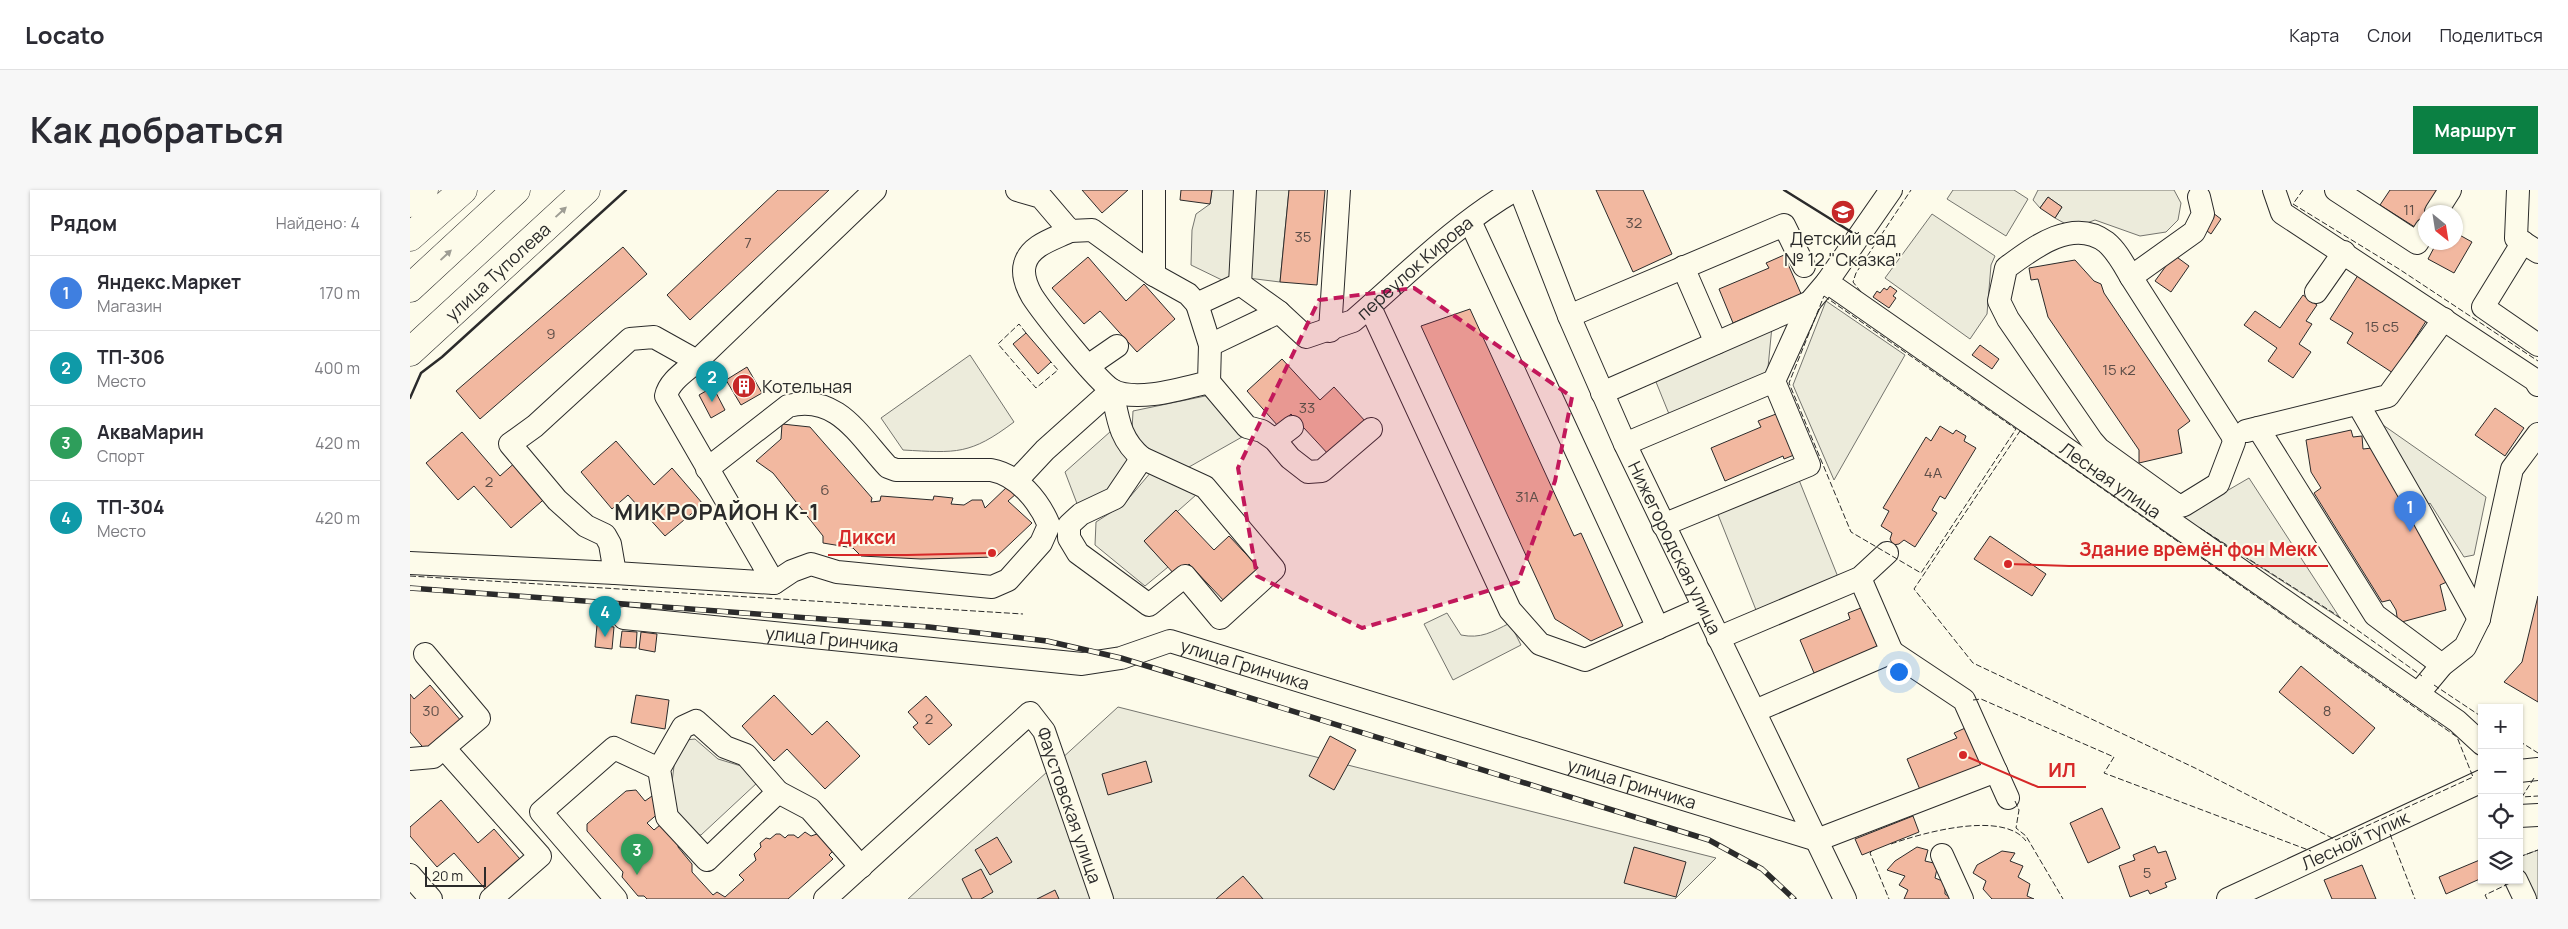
<!DOCTYPE html>
<html lang="ru">
<head>
<meta charset="utf-8">
<style>
  :root { --surface:#fff; --page:#f7f7f7; --text:#2b2b33; --muted:#7c7c81; --line:#e1e1e2; --accent:#0b8043 }
  body { margin:0; font-family:Manrope,sans-serif; background:var(--page); color:var(--text) }
  .controls { position:absolute; right:15px; bottom:15px; display:grid; overflow:hidden; border-radius:0px; box-shadow:0 1px 4px #0004 }
  .controls button { width:45px; height:45px; display:grid; place-items:center; padding:0; border:0; border-bottom:1px solid var(--line); background:var(--surface); color:var(--text); font:25px sans-serif }
  .compass { position:absolute; left:2008px; top:15px; width:45px; height:45px; border-radius:50%; background:var(--surface); box-shadow:0 1px 4px #0004; rotate:150deg }
  .scale { position:absolute; left:15px; bottom:12px; width:61px; box-sizing:border-box; padding-left:5px; border:2px solid #2b2b2b; border-top:0; font-size:14px; line-height:18px; white-space:nowrap; color:#2b2b2b; -webkit-text-stroke:4px #fdfbea; paint-order:stroke }
  .you { position:absolute; left:1488px; top:481px; width:18px; height:18px; margin:-12px; border:4px solid #fff; border-radius:50%; background:#1a73e8; box-shadow:0 0 0 8px #1a73e833 }
  .badge { display:grid; place-items:center; width:32px; height:32px; border-radius:50%; background:var(--accent); color:#fff; font-size:16px; font-weight:700 }
  .pin { position:absolute; translate:-50% -41px; filter:drop-shadow(0 1px 2px #0008) }
  .pin::after { content:''; position:absolute; top:26px; width:18px; height:15px; background:inherit; clip-path:polygon(0 0,100% 0,50% 100%) }
  .list { margin:0; padding:0; list-style:none }
  h2 { display:flex; justify-content:space-between; align-items:center; height:65px; margin:0; padding:0 20px; font-size:21px }
  h2 small { font-size:16px; font-weight:400; color:var(--muted) }
  .list li { display:grid; grid-template-columns:32px 1fr auto; gap:15px; align-items:center; box-sizing:border-box; height:75px; padding:0 20px; border-top:1px solid var(--line) }
  .list b { display:block; font-size:19px; white-space:nowrap }
  .list p { margin:0; font-size:16px; white-space:nowrap; color:var(--muted) }
  .list em { font-size:16px; font-style:normal; color:var(--muted) }
  .icon { flex:none; width:28px; height:28px; fill:none; stroke:currentColor; stroke-width:2; stroke-linecap:round; stroke-linejoin:round }
  .map { position:relative; flex:none; width:2128px; height:709px; overflow:hidden; border-radius:0px }
  header { display:flex; align-items:center; gap:30px; box-sizing:border-box; height:70px; padding:0 25px; background:var(--surface); border-bottom:1px solid var(--line) }
  header strong { font-size:24px }
  nav { display:flex; gap:28px; margin-inline-start:auto; font-size:18px }
  .intro { display:flex; align-items:center; justify-content:space-between; box-sizing:border-box; height:120px; padding:0 30px }
  h1 { margin:0; font-size:35px }
  .button { padding:12px 22px; border-radius:0px; background:var(--accent); color:#fff; font-size:18px; font-weight:700 }
  main { display:flex; gap:30px; padding:0 30px }
  aside { flex:1; background:var(--surface); border-radius:0px; box-shadow:0 1px 4px #0004 }
  .map>svg:first-child { display:block }
  .green { fill:#ecebdb; stroke:#74746e }
  .building { fill:#f2b8a0; stroke:#2b2b2b }
  .lines { fill:none; stroke-linecap:round; stroke-linejoin:round }
  .minor-casing { stroke:#2b2b2b; stroke-width:24 }
  .major-casing { stroke:#2b2b2b; stroke-width:29 }
  .minor { stroke:#fdfbea; stroke-width:22 }
  .major { stroke:#fdfbea; stroke-width:28 }
  .rail-casing { stroke:#2b2b2b; stroke-width:5.5 }
  .rail { stroke:#fdfbea; stroke-width:4; stroke-dasharray:11; stroke-linecap:butt }
  .fence { stroke:#2b2b2b; stroke-width:1; stroke-dasharray:6 2.5; stroke-linecap:butt }
  .wall { stroke:#2b2b2b; stroke-width:2.5 }
  .oneway { fill:#9e9d94 }
  .marked { fill:#c2185b; fill-opacity:0.2; stroke:#c2185b; stroke-width:4; stroke-dasharray:10 6; stroke-linejoin:round }
  .labels { text-anchor:middle; dominant-baseline:central; stroke-width:4; stroke-linejoin:round; paint-order:stroke }
  .number-label { font-size:15px; fill:#5d4e48 }
  .poi-label { font-size:18px; fill:#2b2b2b; stroke:#fdfbea }
  .street-label { font-size:18px; fill:#2b2b2b; stroke:#fdfbea }
  .district-label { font-size:22px; font-weight:bold; letter-spacing:1px; fill:#2b2b2b; stroke:#fdfbea }
  .leader { fill:none; stroke:#d62828; stroke-width:2 }
  .callout-dot { fill:#d62828; stroke:#fdfbea; stroke-width:2 }
  .callout-label { font-size:19px; text-anchor:middle; font-weight:bold; fill:#d62828; stroke:#fdfbea; stroke-width:4; stroke-linejoin:round; paint-order:stroke }
</style>
</head>
<body>
<header>
<strong>Locato</strong>
<nav><a>Карта</a><a>Слои</a><a>Поделиться</a></nav>
</header>
<div class="intro"><h1>Как добраться</h1><a class="button">Маршрут</a></div>
<main>
<aside>
<h2>Рядом<small>Найдено: 4</small></h2>
<ul class="list">
<li><span class="badge" style="background:#3f7fe0">1</span><div><b>Яндекс.Маркет</b><p>Магазин</p></div><em>170 m</em></li>
<li><span class="badge" style="background:#0f9aa8">2</span><div><b>ТП-306</b><p>Место</p></div><em>400 m</em></li>
<li><span class="badge" style="background:#2e9e5b">3</span><div><b>АкваМарин</b><p>Спорт</p></div><em>420 m</em></li>
<li><span class="badge" style="background:#0f9aa8">4</span><div><b>ТП-304</b><p>Место</p></div><em>420 m</em></li>
</ul>
</aside>
<div class="map">
<svg width="2128" height="709" viewBox="0 0 2128 709">
  <rect width="100%" height="100%" fill="#fdfbea"/>
  <!-- green -->
  <path class="green" d="M802,0h77l-9,92 -40,-5 -14,5 -35,-17 1,-35 4,-16 14,-10z
    M1543,0h61l14,9 -22,37 -59,-37z
    M1628,0h136l7,13 -3,17 -12,12 -26,4 -45,-16 -22,8 -18,-10 7,-11 -14,-10 -8,11 -7,-8z
    M1522,24l63,42 -4,9 -4,49 -17,25 -85,-61z
    M1416,111l79,54 -71,125 -41,-95z
    M1362,136l-5,52 -96,41 -17,-42z
    M560,165l44,67c-44,33 -57,31 -111,28l-22,-32z
    M800,205l32,42 -53,30c-29,-7 -39,-13 -57,-36l1,-20z
    M710,233l22,35 -61,56 -16,-42z
    M1973,235l103,72 -12,58 -10,2 -34,-54 -10,9z
    M747,275l48,22 -61,54 24,26 -23,19 -50,-41 1,-23 28,-18z
    M1839,288l91,140 -158,-101z
    M1389,290l39,97 -82,33 -39,-98z
    M1037,423l14,22c20,4 31,-3 49,-12l11,22 -68,35 -29,-56z
    M708,517l598,151 -41,41h-767z
    M285,549l23,20 33,10 7,13 -57,53h-5l-27,-29 7,-56 10,-10z
    M2128,660v49h-3l-16,-19v-23z"/>
  <!-- building -->
  <path class="building" d="M368,0h51l-139,130 -23,-25z
    M672,0h46l-26,23z
    M771,0h31l-2,14 -30,-4z
    M879,0h36l-8,95 -37,-3z
    M1186,0h47l29,64 -39,18z
    M1980,0h54l-18,22v6l-8,11 -38,-24z
    M1638,7l14,10 -7,11 -15,-10z
    M1803,23l8,6 -10,15 -8,-6z
    M2046,43l16,9 -18,31 -26,-14 9,-17h19z
    M213,57l24,27 -167,145 -24,-28z
    M1374,65l18,41 -10,4 -1,-2 -58,25 -14,-34 50,-21 -3,-5z
    M1764,65l15,11 -18,26 -16,-11z
    M678,67l38,44 18,-17 31,35 -38,33 -37,-41 -16,13 -32,-36z
    M1665,70l19,21 7,3 3,9 86,128 -12,9 4,23 -43,10v-13l-91,-133 -10,-38 -7,1 -2,-12z
    M1952,79l66,49 -35,55 -46,-30 6,-10 -23,-14z
    M1480,96l7,5 -4,5 3,2 -7,10 -16,-11 4,-6 3,2 4,-5 3,2z
    M1893,105l14,10 -11,16 6,3 -13,20 12,8 -18,26 -25,-17 9,-13 -33,-23 11,-14 25,17z
    M1060,119l104,227 7,-3 42,93 -32,15 -36,-22 -134,-293z
    M616,143l25,29 -13,12 -25,-30z
    M1570,155l19,14 -7,10 -20,-14z
    M872,169l38,41 14,-13 32,35 -37,33 -38,-41 -13,12 -31,-35z
    M337,177l15,26 -21,12 -15,-25z
    M303,197l12,23 -14,8 -12,-23z
    M2085,218l29,20 -19,28 -30,-21z
    M1366,224l18,41 -10,4 -1,-3 -58,25 -14,-33 50,-21 -3,-6z
    M372,234l28,3 62,71 -1,4 9,-1 1,-5 52,4 1,-4 19,2 -2,6 13,1 8,-5h10l3,8 24,-23 8,8 -9,8 24,22 -36,34 -75,2 -60,-3 -8,-8 -30,-5v-7l-50,-63 -17,-12 25,-22z
    M1530,236l13,8 3,-4 10,6 -2,5 12,7 -31,51 -5,-3 -8,14 5,3 -22,34 -11,-7 -5,4 -6,1 -3,-6 2,-6 -11,-7 8,-15 -6,-3 43,-71 5,4z
    M1941,240l2,7 9,-1 1,13 9,-1 77,133 -9,4 6,25 -48,13 -2,-13 -6,-10 -8,2 -68,-109 7,-5 -10,-16 -5,-32z
    M52,242l38,44 18,-16 31,35 -38,33 -37,-42 -16,14 -32,-37z
    M206,251l38,44 18,-17 31,36 -38,32 -37,-41 -16,14 -31,-37z
    M766,320l38,40 15,-14 33,35 -35,33 -38,-40 -13,12 -32,-35z
    M1580,346l56,38 -14,22 -58,-37z
    M2128,406v106l-34,-20 18,-20z
    M1456,416l17,41 -69,26 -14,-33 50,-21 -2,-6z
    M187,435l17,2 -2,22 -17,-2z
    M212,441l15,1 -1,16 -16,-1z
    M231,442l16,2 -2,18 -16,-3z
    M1891,476l74,62 -22,26 -74,-62z
    M20,495l32,37 -35,30 -17,-20v-38l4,5z
    M226,505l33,5 -4,29 -34,-6z
    M364,505l38,40 15,-14 33,35 -35,33 -38,-40 -13,12 -32,-35z
    M516,506l26,29 -23,20 -16,-18 5,-4 -10,-11z
    M1562,535l18,41 -69,26 -14,-33 50,-21 -3,-5z
    M920,546l26,14 -22,40 -25,-14z
    M736,571l6,21 -44,13 -6,-21z
    M226,600l9,11 7,-5 9,11 -1,5 -13,11 7,7 6,-5 6,7h7l6,8 -1,7 14,17v8l21,23 4,-3 8,5 19,-17 -5,-5 17,-15 -2,-6 7,-7 -1,-4 6,-5 4,1 6,-5h4l5,4 3,-3h6l4,3 7,-6 6,4 6,-2 19,14 -7,7 4,4 -45,40h-141l-3,-3h-6l-16,-19 1,-5 -36,-41v-7l39,-33z
    M31,610l37,43 16,-14 32,37 -34,31 -38,-44 -17,14 -27,-31v-9z
    M1692,618l18,40 -32,15 -18,-40z
    M1503,626l6,16 -57,23 -7,-16z
    M587,647l15,25 -22,13 -15,-25z
    M1745,656l3,7 8,-2 10,28 -11,4 2,4 -17,7 -2,-4 -18,7 -11,-31 16,-6 -2,-5z
    M1224,657l52,15 -10,35 -52,-14z
    M1507,657l11,3 -3,11 13,3 -3,14 10,4v12l7,5h-48l4,-9 -9,-5 6,-9 -18,-6 8,-9z
    M1592,661l13,2 -5,8 13,5 -5,11 12,7 -3,12 7,3h-42l-9,-10 3,-8 -13,-8 4,-8z
    M2072,669v19l-36,16 -7,-17z
    M1952,675l14,34h-44l-8,-19z
    M571,679l12,23 -12,7h-9l-10,-20z
    M833,686l20,23h-47z
    M645,700l4,9h-22z"/>
  <g class="lines">
    <!-- minor casing -->
    <g class="minor-casing">
      <g id="minor">
        <path d="M607,0l24,7 29,34 22,-1 62,45"/>
        <path d="M744,0v85l34,19 9,10 43,-20"/>
        <path id="s1" d="M1110,0l49,126 56,128 220,455"/>
        <path id="s2" d="M1481,0l-64,92 591,412 39,27 25,23"/>
        <path d="M1864,0l8,23 253,167 3,5"/>
        <path d="M1926,0l81,53 9,-14"/>
        <path d="M2108,0l-2,48 22,14"/>
        <path d="M2026,22l14,-22"/>
        <path d="M1060,31l188,407"/>
        <path d="M660,41c-16,8 -40,14 -45,33 -3,10 2,23 7,32 11,17 65,85 80,94 24,13 72,-2 97,-8l1,-37 -13,-41"/>
        <path d="M2113,52l-40,65 55,38"/>
        <path d="M1273,77l33,76"/>
        <path d="M1721,87l101,158 2,7 -16,42 -34,21 -4,1 -6,-3"/>
        <path id="s3" d="M830,94l39,28 27,25 47,-16c51,-44 104,-98 162,-131"/>
        <path d="M830,94l5,-94"/>
        <path d="M1906,102l28,-40"/>
        <path d="M960,117l140,303 30,34 45,16 118,-52"/>
        <path d="M1159,126l215,-91 20,41"/>
        <path d="M920,141l9,-141"/>
        <path d="M800,155l69,-33"/>
        <path d="M678,176l29,-20"/>
        <path d="M799,192l38,45 15,4 13,9 15,18 18,14 14,-1 49,-42"/>
        <path d="M1192,203l208,-91 17,-20"/>
        <path d="M1948,214l62,108 59,107"/>
        <path d="M1848,238l117,187 67,50"/>
        <path d="M1836,241l142,-35 56,-77"/>
        <path d="M865,250l17,-13"/>
        <path d="M1215,254l149,-63 36,-79"/>
        <path d="M732,268l63,29 69,82 -54,49 -35,-42 -36,29 -71,-52 -9,-15v-13l12,-11 34,-16z"/>
        <path d="M297,279l81,-63c49,-13 71,30 100,61l8,3h95c27,5 48,31 58,55l-8,18 -33,37 -16,7 -155,-15 -26,-8 -19,7 -18,12"/>
        <path d="M607,290l28,-30 67,-60c6,28 7,49 30,68"/>
        <path d="M1755,327l9,-14 -75,-54 -7,-8 -84,-122 -9,-18 7,-33c27,-20 67,-51 100,-26 11,9 18,23 25,35l63,-45 9,-18 -4,-17"/>
        <path d="M1253,335l146,-60 -35,-84"/>
        <path d="M0,373l205,10 -5,-29 -5,-9 -19,-9 -29,-26 -47,-56 25,-18 95,-87 24,-2 43,24 178,-171"/>
        <path d="M205,383l159,10 -108,-187c3,-15 20,-25 31,-35"/>
        <path id="s4" d="M214,428l458,46 39,-6 49,-17 647,199"/>
        <path d="M1308,448l142,-60 27,-25"/>
        <path d="M1482,462l72,48 44,98"/>
        <path d="M2008,504l24,-29 23,-18 14,-28 33,-150 26,-35"/>
        <path d="M1345,521l137,-59 -32,-74"/>
        <path d="M286,531l29,26 21,8 32,37 -71,68 -40,-43 -8,-48 24,-42z"/>
        <path d="M34,558l96,108 -49,43"/>
        <path d="M0,569l23,-2 46,-39 -54,-64"/>
        <path d="M2109,581l19,-2"/>
        <path d="M368,602l32,17 51,58"/>
        <path d="M2109,626l19,-1"/>
        <path d="M1407,650l179,-69"/>
        <path d="M1532,665l20,44"/>
        <path d="M0,685l21,24"/>
        <path d="M2106,690l9,19"/>
        <path d="M206,709l-75,-87 73,-64 45,21"/>
        <path id="s5" d="M415,709l205,-186 14,18 58,168"/>
        <path id="s6" d="M1818,709l254,-118"/>
      </g>
    </g>
    <!-- major casing -->
    <g class="major-casing">
      <g id="major">
        <path d="M0,13l14,-13"/>
        <path d="M0,47l53,-47"/>
        <path d="M0,98l106,-98"/>
        <path id="s7" d="M0,162l176,-162"/>
      </g>
    </g>
    <!-- minor -->
    <use href="#minor" class="minor"/>
    <!-- major -->
    <use href="#major" class="major"/>
    <!-- rail casing -->
    <g class="rail-casing">
      <path id="rail" d="M0,398l519,39 118,14 74,17 588,182 53,29 32,30"/>
    </g>
    <!-- rail -->
    <use href="#rail" class="rail"/>
    <!-- fence -->
    <path class="fence" d="M1893,0l-10,14 106,65 139,92
      M1451,102l-8,-10 3,-9 55,-83
      M1414,106l192,133 -95,144 -70,-41 -62,-149z
      M616,143l-7,-9 -21,20 38,44 22,-18 -7,-8
      M1610,241l437,306 16,40 -137,63 -141,-72 -222,-105 -59,-74z
      M1790,338l132,84 90,64
      M0,386l613,38
      M2024,495l48,32
      M1563,510l8,-1 133,58 -10,16 207,78
      M2109,551l19,12
      M2124,588l-12,19 16,-1
      M1605,611l4,9 -3,18 10,8 37,63
      M1980,644l25,65
      M1481,654c31,-11 112,-34 135,-3
      M1462,661l-2,2 19,46
      M2109,667l19,-7
      M2077,709l-2,-4 25,-12"/>
    <!-- wall -->
    <path class="wall" d="M1374,0l69,43
      M0,208l11,-25 21,-16 184,-167"/>
  </g>
  <!-- one-way arrows -->
  <defs><path id="oneway-solid" d="M-6-.8H1V-3.2L6.5 0L1 3.2V.8H-6Z" transform="scale(1.25)"/></defs>
  <g class="oneway">
    <use href="#oneway-solid" transform="translate(151 22) rotate(-43)"/>
    <use href="#oneway-solid" transform="translate(36 65) rotate(-43)"/>
  </g>
  <!-- marked area -->
  <path class="marked" d="M1004,98l158,109 -17,84 -37,101 -156,46 -105,-52 -19,-108 81,-168z"/>
  <!-- icons -->
  <defs>
    <g id="school-disc" transform="scale(1.25)"><circle r="9.5" fill="#c62828" stroke="#fdfbea"/><path d="M0-5L7-2L0 1L-7-2ZM-4 1L0 2.5L4 1V4Q0 6-4 4Z" fill="#fff"/></g>
    <g id="building-disc" transform="scale(1.25)"><circle r="9.5" fill="#c62828" stroke="#fdfbea"/><path d="M-4-6H4V6H1V3H-1V6H-4ZM-2.5-4.3h1.7v1.8h-1.7ZM.8-4.3h1.7v1.8H.8ZM-2.5-1h1.7V.8h-1.7ZM.8-1h1.7V.8H.8Z" fill="#fff"/></g>
  </defs>
  <g fill-rule="evenodd">
    <use href="#school-disc" x="1433" y="22"/>
    <use href="#building-disc" x="334" y="196"/>
  </g>
  <g class="labels">
    <!-- number labels -->
    <g class="number-label">
      <text x="1999" y="19">11</text>
      <text x="1224" y="32">32</text>
      <text x="893" y="46">35</text>
      <text x="338" y="52">7</text>
      <text x="1972" y="136">15 с5</text>
      <text x="141" y="143">9</text>
      <text x="1709" y="179">15 к2</text>
      <text x="897" y="217">33</text>
      <text x="1523" y="282">4А</text>
      <text x="79" y="291">2</text>
      <text x="415" y="299">6</text>
      <text x="1117" y="306">31А</text>
      <text x="21" y="520">30</text>
      <text x="1917" y="520">8</text>
      <text x="519" y="528">2</text>
      <text x="1737" y="682">5</text>
    </g>
    <!-- poi labels -->
    <g class="poi-label">
      <text x="1433" y="48">Детский сад<tspan x="1433" dy="21">№ 12 "Сказка"</tspan></text>
      <text x="352" y="196" text-anchor="start">Котельная</text>
    </g>
    <!-- street labels -->
    <g class="street-label">
      <text stroke="none"><textPath href="#s3" startOffset="216">переулок Кирова</textPath></text>
      <text stroke="none"><textPath href="#s7" startOffset="119">улица Туполева</textPath></text>
      <text stroke="none"><textPath href="#s2" startOffset="458">Лесная улица</textPath></text>
      <text stroke="none"><textPath href="#s1" startOffset="390">Нижегородская улица</textPath></text>
      <text stroke="none"><textPath href="#s4" startOffset="209">улица Гринчика</textPath></text>
      <text stroke="none"><textPath href="#s4" startOffset="630">улица Гринчика</textPath></text>
      <text stroke="none"><textPath href="#s4" startOffset="1035">улица Гринчика</textPath></text>
      <text stroke="none"><textPath href="#s5" startOffset="378">Фаустовская улица</textPath></text>
      <text stroke="none"><textPath href="#s6" startOffset="140">Лесной тупик</textPath></text>
    </g>
    <!-- district labels -->
    <g class="district-label">
      <text x="307" y="322">МИКРОРАЙОН К-1</text>
    </g>
  </g>
  <!-- callouts -->
  <path class="leader" d="M582 363L497 365H418M1598 374L1659 376H1918M1553 565L1628 597H1676"/>
  <g class="callout-dot">
    <circle cx="582" cy="363" r="5"/>
    <circle cx="1598" cy="374" r="5"/>
    <circle cx="1553" cy="565" r="5"/>
  </g>
  <g class="callout-label">
    <text x="457" y="354">Дикси</text>
    <text x="1788" y="366">Здание времён фон Мекк</text>
    <text x="1652" y="587">ИЛ</text>
  </g>
</svg>
<div class="controls">
<button>+</button>
<button>−</button>
<button><svg class="icon" aria-label="locate" viewBox="0 0 24 24"><circle cx="12" cy="12" r="6"/><path d="M12 2v4M12 18v4M2 12h4M18 12h4"/></svg></button>
<button><svg class="icon" aria-label="layers" viewBox="0 0 24 24"><path d="M12 4l9 5-9 5-9-5zM3 14l9 5 9-5"/></svg></button>
</div>
<svg class="compass" viewBox="-18 -18 36 36"><path d="M0-13l5 13h-10z" fill="#e53935"/><path d="M0 13l5-13h-10z" fill="#7c7c81"/></svg>
<div class="scale">20 m</div>
<div class="you"></div>
<div class="pin badge" style="left:2000px;top:342px;background:#3f7fe0">1</div>
<div class="pin badge" style="left:302px;top:212px;background:#0f9aa8">2</div>
<div class="pin badge" style="left:227px;top:685px;background:#2e9e5b">3</div>
<div class="pin badge" style="left:195px;top:447px;background:#0f9aa8">4</div>
</div>
</main>
</body>
</html>
